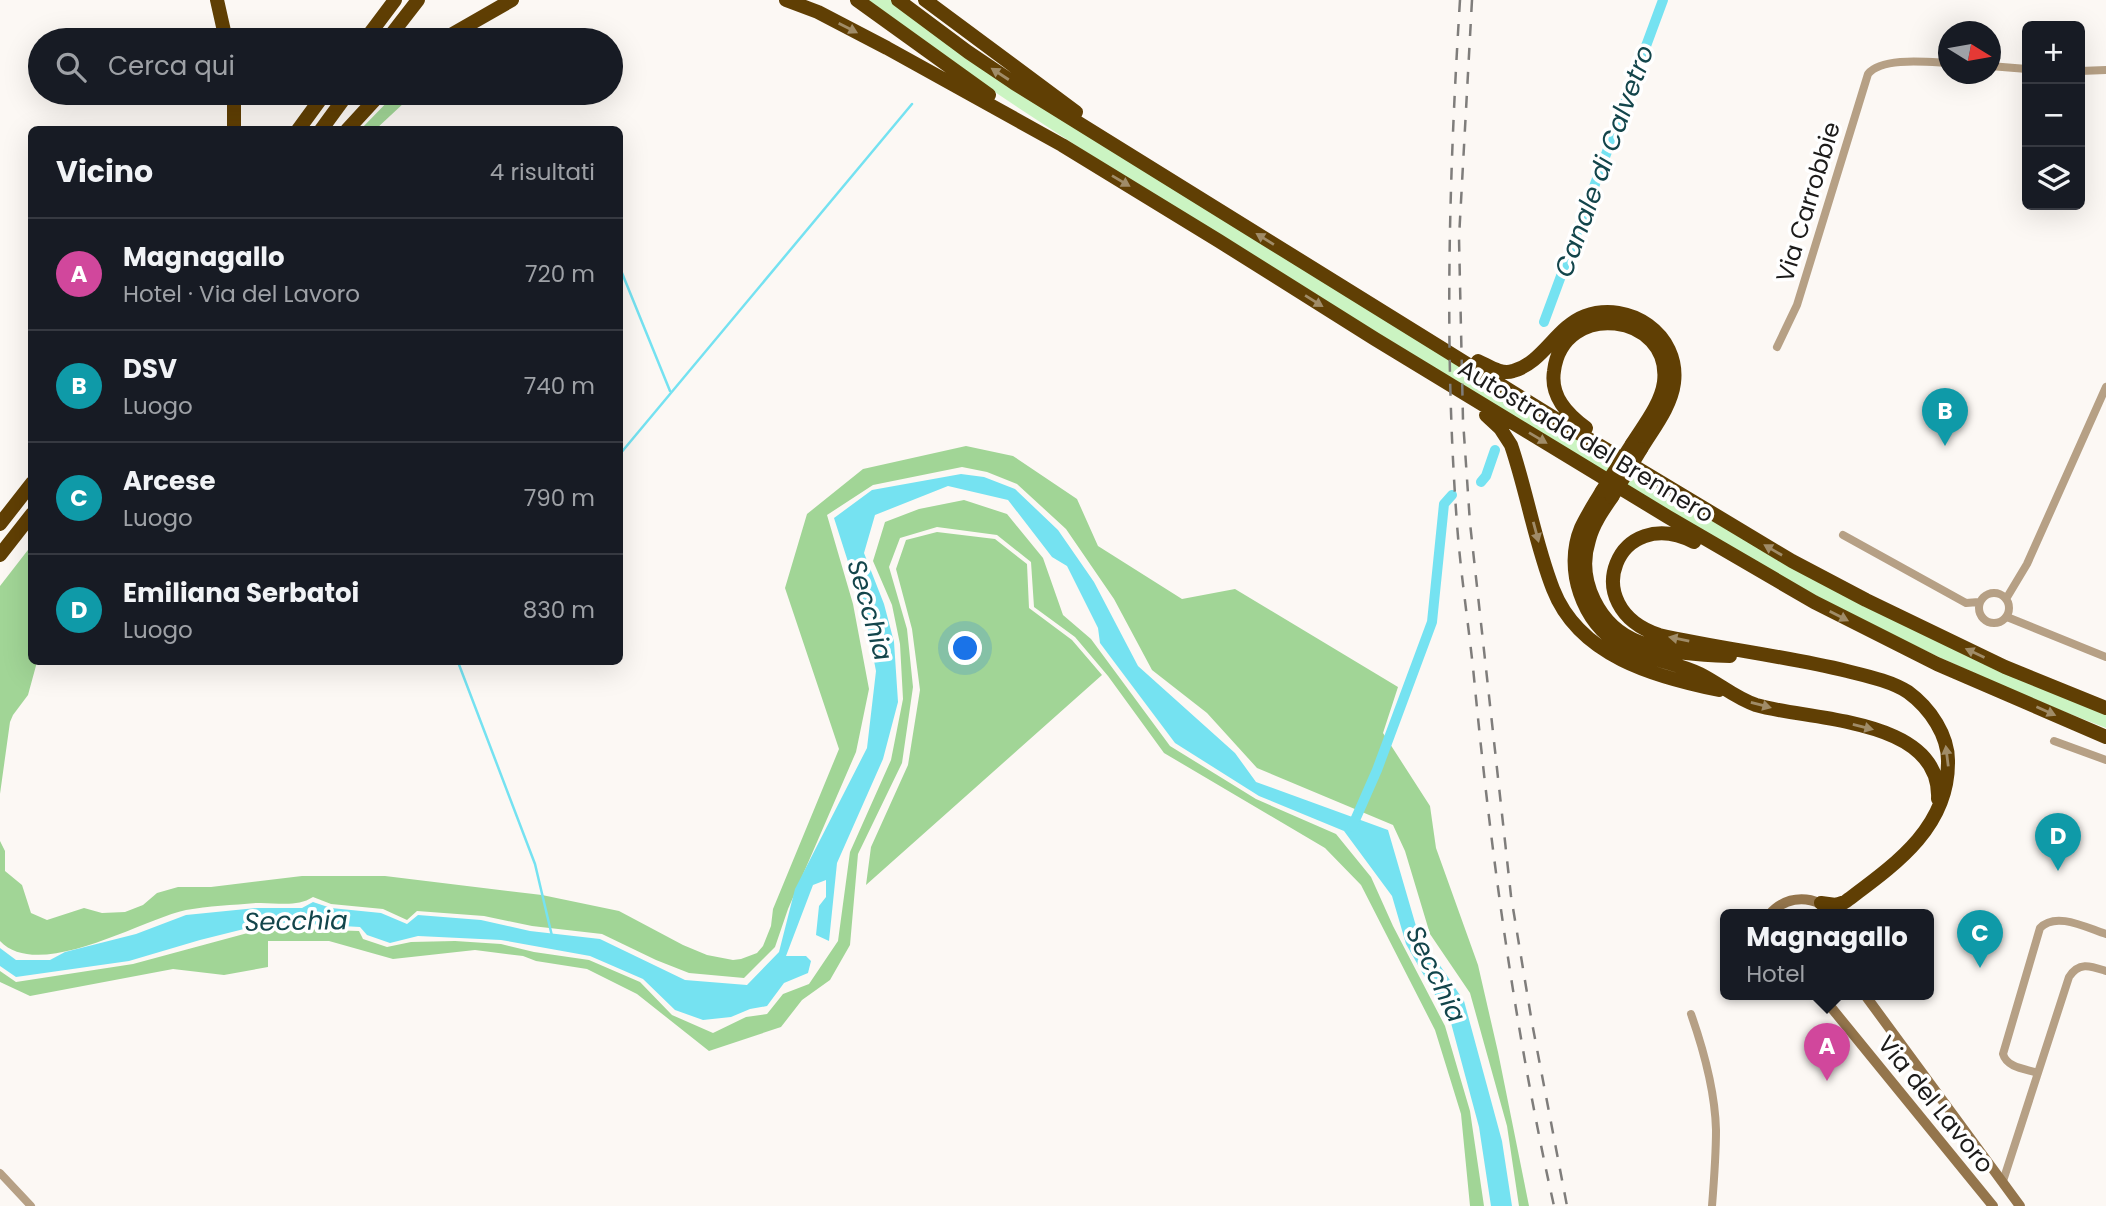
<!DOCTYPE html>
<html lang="it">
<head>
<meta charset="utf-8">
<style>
  :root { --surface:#171b24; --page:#20242c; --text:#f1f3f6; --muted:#9ea1a6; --line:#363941; --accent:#4e6ee2 }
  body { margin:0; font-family:Poppins,sans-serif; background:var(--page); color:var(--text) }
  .controls { position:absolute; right:21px; top:21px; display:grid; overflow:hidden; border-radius:10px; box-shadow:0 7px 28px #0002 }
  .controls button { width:63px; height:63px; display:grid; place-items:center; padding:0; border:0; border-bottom:2px solid var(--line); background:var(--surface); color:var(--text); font:35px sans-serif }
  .compass { position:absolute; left:1938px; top:21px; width:63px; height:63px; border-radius:50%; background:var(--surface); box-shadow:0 7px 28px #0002; rotate:101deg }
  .you { position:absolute; left:966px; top:649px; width:24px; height:24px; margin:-18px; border:5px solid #fff; border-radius:50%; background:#1a73e8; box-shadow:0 0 0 10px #1a73e833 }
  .badge { display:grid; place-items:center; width:46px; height:46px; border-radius:50%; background:var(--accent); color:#fff; font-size:23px; font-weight:700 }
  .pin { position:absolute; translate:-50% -58px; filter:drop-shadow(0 2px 4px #0008) }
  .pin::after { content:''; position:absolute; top:37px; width:24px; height:21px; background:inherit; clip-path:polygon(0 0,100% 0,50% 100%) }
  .popup { position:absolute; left:1720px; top:909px; width:214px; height:91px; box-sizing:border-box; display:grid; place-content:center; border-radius:10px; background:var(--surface); filter:drop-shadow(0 2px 5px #0005); font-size:23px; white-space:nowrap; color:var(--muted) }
  .popup b { font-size:26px; color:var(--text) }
  .popup::after { content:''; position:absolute; left:50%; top:100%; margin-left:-14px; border:14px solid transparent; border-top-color:var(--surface) }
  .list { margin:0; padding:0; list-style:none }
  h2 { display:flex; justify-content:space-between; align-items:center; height:91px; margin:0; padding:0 28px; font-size:30px }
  h2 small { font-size:23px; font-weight:400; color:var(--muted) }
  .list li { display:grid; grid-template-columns:46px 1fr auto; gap:21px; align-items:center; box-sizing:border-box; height:112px; padding:0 28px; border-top:2px solid var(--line) }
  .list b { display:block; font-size:26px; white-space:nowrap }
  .list p { margin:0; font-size:23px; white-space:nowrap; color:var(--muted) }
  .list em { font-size:23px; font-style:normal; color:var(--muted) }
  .icon { flex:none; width:38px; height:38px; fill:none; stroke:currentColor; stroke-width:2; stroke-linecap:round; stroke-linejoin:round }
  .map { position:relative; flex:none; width:2106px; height:1206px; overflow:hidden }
  .search { position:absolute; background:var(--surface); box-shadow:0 7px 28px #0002; left:28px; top:28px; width:595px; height:77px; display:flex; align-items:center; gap:18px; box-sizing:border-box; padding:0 24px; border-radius:38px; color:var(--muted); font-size:26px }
  .panel { position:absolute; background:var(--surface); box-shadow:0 7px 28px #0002; left:28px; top:126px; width:595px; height:539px; border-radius:10px }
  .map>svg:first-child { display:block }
  .green { fill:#cbf4c2 }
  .forest { fill:#a1d596 }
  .water { fill:#75e2f1 }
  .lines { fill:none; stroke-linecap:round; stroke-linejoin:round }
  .stream { stroke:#75e2f1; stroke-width:2.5 }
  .canal { stroke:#75e2f1; stroke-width:10 }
  .street { stroke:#b6a085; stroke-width:8 }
  .secondary { stroke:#94754c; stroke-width:10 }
  .highway { stroke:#603f04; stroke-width:14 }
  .rail { stroke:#7f7d7b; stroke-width:2.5; stroke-dasharray:12 12; stroke-linecap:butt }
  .highway-bridge { stroke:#603f04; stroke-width:14 }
  .oneway { fill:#a08c68 }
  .labels { text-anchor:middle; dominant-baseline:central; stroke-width:7; stroke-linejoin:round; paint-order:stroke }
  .street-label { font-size:24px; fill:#1c1b1a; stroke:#fff }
  .water-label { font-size:26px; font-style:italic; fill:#13454b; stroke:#fff }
</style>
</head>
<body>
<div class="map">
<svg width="2106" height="1206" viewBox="0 0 2106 1206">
  <rect width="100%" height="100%" fill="#fcf8f4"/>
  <!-- green -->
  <path class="green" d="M863,0h29l864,545 350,168v15c-124,-48 -245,-105 -360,-171 -116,-66 -228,-137 -341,-207 -183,-113 -368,-223 -542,-350z"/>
  <!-- forest -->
  <path class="forest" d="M396,93h24l-15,9 -29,27h-15z
    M966,446l47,10 64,43 21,47 84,53 53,-10 163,98 -15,46 47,73 6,42 42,117 20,87 31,154h-10l-12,-80 -37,-133 -40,-59 -25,-83 -12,-26 -136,-57 -50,-55 -55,-43 -38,-71 -48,-70 -49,-45 -30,-12 -25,-5 -89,18 -46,30 26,89 16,85 -13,63 -68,157 -13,38 -31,31 -55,-5 -33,-13 -54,-26 -70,-8 -48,-10 -67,-5 -10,9 -24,-11 -52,-5 -18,-7c-17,11 -38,5 -57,6 -23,2 -48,3 -70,7 -46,10 -147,72 -186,31v-100l5,10v20l17,14 9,28 16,7 37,-12 18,5 23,-1 18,-7 14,-12 21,-6h33l91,-11h83l157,19 77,16 64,34 24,10 26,5 8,-1 16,-6 6,-7 8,-20 2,-17 66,-160 -54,-161 22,-74 56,-45z
    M964,500l43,14 36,44 20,57 28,24 79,107 86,53 80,35 35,43 22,49 52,100 25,85 14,95h-14l-9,-92 -26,-84 -74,-145 -36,-37 -161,-95 -56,-77 -33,-39 -41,-30 -3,-45 -34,-27 -60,-8 -37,11 -11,29 18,62 6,58 -11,76 -44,91 -8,91 -20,35 -28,20 -21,27 -72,24 -72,-57 -50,-25 -51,-8 -13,-5 -48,-6 -82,9 -64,-18h-61v26l-44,8 -51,-6 -143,27 -30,-14v-11l16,11 117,-18 133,-36 93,3 4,8 24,8 24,-5 44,-1 46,3 33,8 55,8 51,22 32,33 41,18 33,-16 21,-3 16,-20 26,-10 29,-43 12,-89 41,-92 12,-61 -3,-55 -8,-39 -19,-44 12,-39 34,-13z
    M937,532l58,7 32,25 2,44 43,32 30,35 -236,210 5,-38 37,-82 12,-75 -8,-61 -16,-60 10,-29z
    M31,546l1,116h5l-9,33 -15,20 -3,7 -10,72v-208z"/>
  <!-- water -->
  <path class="water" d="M961,474l23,3 31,12 43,41 36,52 44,84 97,87 21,29 132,48 30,103 46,68 38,140 10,65h-21l-12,-79 -28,-104 -45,-79 -14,-48 -48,-65 -85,-35 -84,-53 -75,-100 -2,-15 -31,-62 -15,-9 -44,-57 -60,-14 -73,29 -11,38 20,51 10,38 4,60 -15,57 -46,104 -8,78 -13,-6 3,-29 7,-9v-17l-13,5 -27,71h20l5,5 -3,12 -24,10 -17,23 -17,3 -19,8 -28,3 -28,-10 -32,-31 -53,-23 -89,-16 -83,-4 -28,7 -23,-8 -7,-8 -88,-5 -72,18 -71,21 -113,16 -16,-11v-18l16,12h34l15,-8 71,-18 50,-19 71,-7h45l11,-6 18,6 50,5 26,11 11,-9 63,5 49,11 70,8 85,41 62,5 32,-33 16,-63 72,-141 9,-77 -11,-56 -31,-97 38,-28z"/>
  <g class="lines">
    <!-- stream -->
    <path class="stream" d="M620,268l50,123
      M620,454l292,-350
      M458,662l77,202 17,72"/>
    <!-- canal -->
    <path class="canal" d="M1544,322l119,-322
      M1481,482l5,-6 9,-26
      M1352,827l25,-57 55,-148 12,-118 8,-9"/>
    <!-- street -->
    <path class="street" d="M1990,66l37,3
      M2080,71l26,-1
      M1777,347l20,-42 71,-231c14,-17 59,-12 80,-11
      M1843,535l123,68 13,-1
      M1979 608a15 15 0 1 1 30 0a15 15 0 1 1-30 0Z
      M2006,599l21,-35 79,-177
      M2007,617l99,40
      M2054,741l52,19
      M1691,1014c13,37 24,76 25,116 0,25 -2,51 -4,76
      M2038,1073c-12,-4 -31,-5 -35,-19l37,-126c16,-17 47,0 66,6
      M0,1173l31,33
      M2003,1181l66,-204c10,-16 22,-11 37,-6"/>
    <!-- secondary -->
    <path class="secondary" d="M1769,915c18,-21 47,-21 65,0
      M1821,995l172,211
      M1865,995l155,211"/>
    <!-- highway -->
    <path class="highway" d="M217,0l9,40
      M786,0l32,12 69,36 175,97 157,96 156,98 293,178 146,85 123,62 169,73
      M857,0l132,95
      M898,0l70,52 46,31 563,349 215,129 74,39 139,67 101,41
      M925,0l151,112
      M365,40l30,-40
      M387,40l31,-40
      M442,40l70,-40
      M234,93v37
      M298,130l27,-37
      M321,130l27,-37
      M347,130l34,-37
      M1478,361c11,5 23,14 35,10 30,-8 43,-44 72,-55 44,-16 95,18 89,67 -3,24 -21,46 -33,66
      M1486,415l14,13 11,17c16,47 24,98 42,144 26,67 102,88 166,101
      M1586,428c-19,-14 -36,-32 -32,-57 9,-72 118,-58 110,11 -3,22 -20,43 -32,62
      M1602,491c-7,12 -15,24 -21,37 -17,41 1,94 40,117 24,14 54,17 79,29 20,10 35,24 56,31 54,16 186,12 182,94
      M1612,497c-9,13 -19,27 -23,43 -13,40 10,87 50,102 29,11 61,13 91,14
      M0,524l32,-41
      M1694,542c-76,-39 -119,65 -35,93 63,14 126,21 188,36 20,5 44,10 61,21 22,16 41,44 40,71 0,66 -55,103 -103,139l-9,3 -15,-2
      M0,555l32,-41"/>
    <!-- rail -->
    <path class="rail" d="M1460,0c-11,175 -16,349 -3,524 4,55 13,109 18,164 17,174 41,348 79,518
      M1472,0l-13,238 4,182 7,103 41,373 21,127 35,183"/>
    <!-- highway-bridge -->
    <path class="highway-bridge" d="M1602,491l30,-47
      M1612,497l29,-48"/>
  </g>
  <!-- one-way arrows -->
  <defs><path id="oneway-solid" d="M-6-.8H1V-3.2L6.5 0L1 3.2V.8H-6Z" transform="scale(1.75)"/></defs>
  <g class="oneway">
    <use href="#oneway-solid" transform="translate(848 28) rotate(27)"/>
    <use href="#oneway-solid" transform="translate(1000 74) rotate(-147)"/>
    <use href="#oneway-solid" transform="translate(1121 181) rotate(31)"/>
    <use href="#oneway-solid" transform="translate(1265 239) rotate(-148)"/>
    <use href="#oneway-solid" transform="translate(1314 301) rotate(32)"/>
    <use href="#oneway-solid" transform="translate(1538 438) rotate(31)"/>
    <use href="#oneway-solid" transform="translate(1536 532) rotate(75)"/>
    <use href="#oneway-solid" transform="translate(1773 550) rotate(-150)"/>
    <use href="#oneway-solid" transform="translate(1839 616) rotate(27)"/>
    <use href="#oneway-solid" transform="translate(1679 639) rotate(-168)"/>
    <use href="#oneway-solid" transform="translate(1975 653) rotate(-155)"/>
    <use href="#oneway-solid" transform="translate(1761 705) rotate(15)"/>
    <use href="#oneway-solid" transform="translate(2046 711) rotate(24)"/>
    <use href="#oneway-solid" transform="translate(1863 727) rotate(14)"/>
    <use href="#oneway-solid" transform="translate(1947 756) rotate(-97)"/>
  </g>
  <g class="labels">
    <!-- street labels -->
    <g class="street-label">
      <text transform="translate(1808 202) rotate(-73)">Via Carrobbie</text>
      <text transform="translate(1586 441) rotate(31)">Autostrada del Brennero</text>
      <text transform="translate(1936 1104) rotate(51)">Via del Lavoro</text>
    </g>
    <!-- water labels -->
    <g class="water-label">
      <text transform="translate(1604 161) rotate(-70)">Canale di Calvetro</text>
      <text transform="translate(870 610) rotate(74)">Secchia</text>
      <text transform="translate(296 921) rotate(-1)">Secchia</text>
      <text transform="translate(1436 974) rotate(64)">Secchia</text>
    </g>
  </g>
</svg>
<div class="controls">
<button>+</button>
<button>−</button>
<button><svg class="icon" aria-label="layers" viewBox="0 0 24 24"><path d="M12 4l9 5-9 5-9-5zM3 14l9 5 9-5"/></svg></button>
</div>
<svg class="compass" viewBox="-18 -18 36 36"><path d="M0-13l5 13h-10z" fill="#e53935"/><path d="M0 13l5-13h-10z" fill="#9ea1a6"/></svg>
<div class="you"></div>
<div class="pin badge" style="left:1827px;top:1081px;background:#d1479c">A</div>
<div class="popup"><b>Magnagallo</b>Hotel</div>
<div class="pin badge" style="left:1945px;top:446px;background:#0f9aa8">B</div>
<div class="pin badge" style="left:1980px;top:968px;background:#0f9aa8">C</div>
<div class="pin badge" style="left:2058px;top:871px;background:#0f9aa8">D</div>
<div class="search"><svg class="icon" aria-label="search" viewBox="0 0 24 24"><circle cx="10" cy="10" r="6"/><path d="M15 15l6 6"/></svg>Cerca qui</div>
<section class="panel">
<h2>Vicino<small>4 risultati</small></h2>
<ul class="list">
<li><span class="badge" style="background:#d1479c">A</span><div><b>Magnagallo</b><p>Hotel · Via del Lavoro</p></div><em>720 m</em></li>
<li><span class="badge" style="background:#0f9aa8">B</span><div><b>DSV</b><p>Luogo</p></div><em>740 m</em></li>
<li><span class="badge" style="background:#0f9aa8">C</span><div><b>Arcese</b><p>Luogo</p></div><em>790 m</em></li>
<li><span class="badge" style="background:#0f9aa8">D</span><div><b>Emiliana Serbatoi</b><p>Luogo</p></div><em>830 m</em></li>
</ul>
</section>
</div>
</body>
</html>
